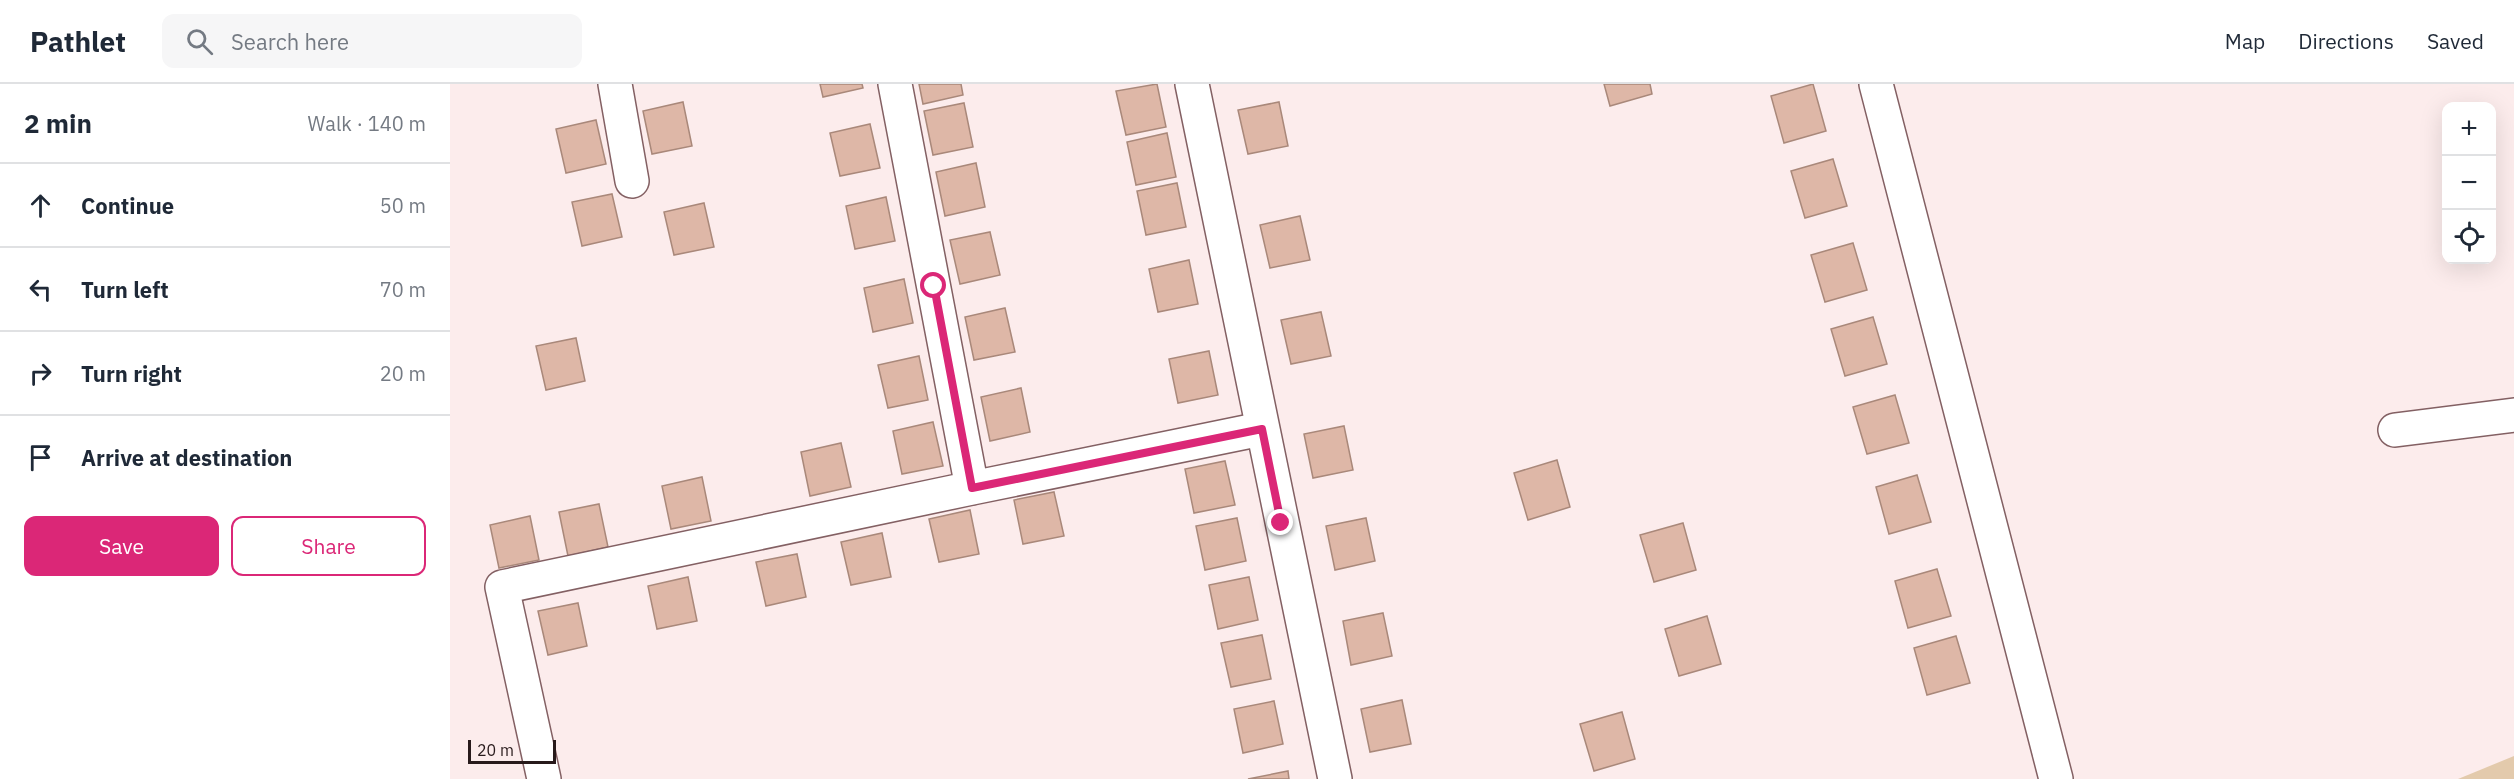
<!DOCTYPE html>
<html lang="en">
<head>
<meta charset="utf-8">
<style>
  :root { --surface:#fff; --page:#f6f6f7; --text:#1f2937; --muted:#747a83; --line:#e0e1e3; --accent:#db2777 }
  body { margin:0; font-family:"IBM Plex Sans",sans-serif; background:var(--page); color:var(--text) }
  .controls { position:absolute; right:18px; top:18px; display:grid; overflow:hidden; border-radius:12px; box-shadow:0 6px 24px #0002 }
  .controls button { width:54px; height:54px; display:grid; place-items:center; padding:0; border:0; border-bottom:2px solid var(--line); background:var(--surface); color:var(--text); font:30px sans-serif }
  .scale { position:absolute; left:18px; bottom:15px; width:88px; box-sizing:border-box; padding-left:6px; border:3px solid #281a1b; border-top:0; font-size:16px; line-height:21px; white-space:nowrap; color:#281a1b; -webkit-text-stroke:4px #fcecec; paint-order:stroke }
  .stop { position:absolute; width:18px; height:18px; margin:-14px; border:4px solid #db2777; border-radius:50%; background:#fff }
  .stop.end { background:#db2777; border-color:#fff; box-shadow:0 2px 6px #0008 }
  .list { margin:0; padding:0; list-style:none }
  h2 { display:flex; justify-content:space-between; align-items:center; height:78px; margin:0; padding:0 24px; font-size:26px }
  h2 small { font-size:20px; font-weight:400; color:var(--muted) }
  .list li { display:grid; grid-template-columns:39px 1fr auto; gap:18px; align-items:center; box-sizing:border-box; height:84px; padding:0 24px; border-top:2px solid var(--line) }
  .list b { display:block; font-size:22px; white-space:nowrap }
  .list em { font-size:20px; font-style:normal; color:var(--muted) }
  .actions { display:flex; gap:12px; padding:18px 24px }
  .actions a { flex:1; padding:14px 0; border:2px solid var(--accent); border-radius:12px; text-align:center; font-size:21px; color:var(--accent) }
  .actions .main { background:var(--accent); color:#fff }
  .icon { flex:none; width:33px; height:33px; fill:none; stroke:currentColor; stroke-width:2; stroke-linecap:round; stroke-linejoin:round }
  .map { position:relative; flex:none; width:2064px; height:695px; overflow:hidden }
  header { display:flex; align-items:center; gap:36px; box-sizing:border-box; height:84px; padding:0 30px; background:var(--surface); border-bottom:2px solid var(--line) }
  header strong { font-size:28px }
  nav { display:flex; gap:33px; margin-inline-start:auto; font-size:21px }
  .search { width:420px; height:54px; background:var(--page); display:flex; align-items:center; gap:15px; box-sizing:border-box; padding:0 21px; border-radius:12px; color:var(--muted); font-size:22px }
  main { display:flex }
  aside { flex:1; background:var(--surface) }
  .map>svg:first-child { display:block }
  .green { fill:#e3caac }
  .building { fill:#deb7a7; stroke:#a9887a; stroke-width:1.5 }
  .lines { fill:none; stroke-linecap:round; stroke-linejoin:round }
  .minor-casing { stroke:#836063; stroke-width:36 }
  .tertiary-casing { stroke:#836063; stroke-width:36 }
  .minor { stroke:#fff; stroke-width:33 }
  .tertiary { stroke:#fff; stroke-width:33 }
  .route { stroke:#db2777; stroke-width:8 }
</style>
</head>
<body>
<header>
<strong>Pathlet</strong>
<div class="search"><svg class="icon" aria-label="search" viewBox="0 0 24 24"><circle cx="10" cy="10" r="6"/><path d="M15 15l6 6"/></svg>Search here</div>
<nav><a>Map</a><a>Directions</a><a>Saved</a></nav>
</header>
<main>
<aside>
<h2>2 min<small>Walk · 140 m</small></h2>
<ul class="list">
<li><svg class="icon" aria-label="ahead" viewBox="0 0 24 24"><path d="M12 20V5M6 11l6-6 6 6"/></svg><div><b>Continue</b></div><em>50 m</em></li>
<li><svg class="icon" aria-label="left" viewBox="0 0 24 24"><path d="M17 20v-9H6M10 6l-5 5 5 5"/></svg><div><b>Turn left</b></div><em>70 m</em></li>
<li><svg class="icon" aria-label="right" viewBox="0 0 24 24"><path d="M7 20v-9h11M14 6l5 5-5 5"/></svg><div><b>Turn right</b></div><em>20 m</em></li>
<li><svg class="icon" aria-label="arrive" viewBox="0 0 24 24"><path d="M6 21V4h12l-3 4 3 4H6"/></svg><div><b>Arrive at destination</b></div></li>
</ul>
<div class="actions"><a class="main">Save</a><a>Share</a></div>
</aside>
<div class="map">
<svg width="2064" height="695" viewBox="0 0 2064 695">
  <rect width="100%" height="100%" fill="#fcecec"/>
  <!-- green -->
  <path class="green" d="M2064,672v23h-56z"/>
  <!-- building -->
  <path class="building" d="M370,0h42l1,4 -40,9z
    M469,0h42l2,11 -40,9z
    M707,0l9,43 -40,8 -10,-44z
    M1154,0h46l2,10 -42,12z
    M1363,0l13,47 -42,12 -13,-47z
    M233,18l9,44 -40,8 -9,-43z
    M829,18l9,44 -40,8 -10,-44z
    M514,19l9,44 -40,8 -9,-44z
    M146,36l10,44 -40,9 -10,-44z
    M420,40l10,44 -40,8 -10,-43z
    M717,49l9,44 -40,8 -9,-43z
    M1383,75l14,47 -42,12 -14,-47z
    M526,79l9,44 -40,9 -9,-44z
    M727,99l9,44 -40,8 -9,-44z
    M162,110l10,43 -40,9 -10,-44z
    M436,113l9,44 -40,8 -9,-43z
    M254,119l10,44 -40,8 -10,-43z
    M850,132l10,44 -40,8 -10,-43z
    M540,148l10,43 -40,9 -10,-44z
    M1403,159l14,47 -42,12 -14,-47z
    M739,176l9,44 -40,8 -9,-43z
    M454,195l9,44 -40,9 -9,-44z
    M555,224l10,44 -41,8 -9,-43z
    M871,228l10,44 -40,8 -10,-44z
    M1423,233l14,47 -42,12 -14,-47z
    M126,254l9,43 -39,9 -10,-44z
    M759,267l9,44 -40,8 -9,-44z
    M469,272l9,44 -40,8 -10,-43z
    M571,304l9,44 -40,9 -9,-44z
    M1445,311l14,48 -42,11 -14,-47z
    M483,338l10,44 -41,8 -9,-43z
    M894,342l9,44 -40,8 -9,-44z
    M391,359l10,44 -41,9 -9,-44z
    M1107,376l13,47 -42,13 -14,-47z
    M775,377l10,44 -41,8 -9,-44z
    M1467,391l14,47 -42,12 -13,-47z
    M252,393l9,44 -40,8 -9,-43z
    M604,408l10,44 -41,8 -9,-44z
    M149,420l9,43 -40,9 -9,-44z
    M520,426l9,44 -40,8 -10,-43z
    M80,432l9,44 -40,8 -9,-43z
    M787,434l9,43 -41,9 -9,-44z
    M916,434l9,43 -40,9 -9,-44z
    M1233,439l13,47 -42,12 -14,-47z
    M432,449l9,44 -40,8 -10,-43z
    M347,470l9,43 -40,9 -10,-44z
    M1487,485l14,47 -43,12 -13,-47z
    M238,493l9,44 -40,8 -9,-43z
    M799,493l9,43 -40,9 -9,-44z
    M128,519l9,43 -39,9 -10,-44z
    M933,529l9,43 -41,9 -8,-44z
    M1257,532l14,48 -42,12 -14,-47z
    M812,551l9,44 -40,8 -10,-44z
    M1506,552l14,47 -43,12 -13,-47z
    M952,616l9,44 -41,8 -9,-43z
    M824,617l9,43 -40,9 -9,-44z
    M1172,628l13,47 -41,12 -14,-47z
    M838,687l1,8h-41z"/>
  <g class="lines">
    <!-- minor casing -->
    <g class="minor-casing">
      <path id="minor" d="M165,0l17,97
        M445,0l77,404
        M742,0l143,695
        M1945,346l119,-15
        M94,695l-42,-192 470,-99 289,-59"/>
    </g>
    <!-- tertiary casing -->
    <g class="tertiary-casing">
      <path id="tertiary" d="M1426,0l180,695"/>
    </g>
    <!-- minor -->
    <use href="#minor" class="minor"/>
    <!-- tertiary -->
    <use href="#tertiary" class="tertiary"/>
  </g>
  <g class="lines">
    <!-- route -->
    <path class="route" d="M484,202l38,202 290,-59 19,94"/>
  </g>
</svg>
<div class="controls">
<button>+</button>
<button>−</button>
<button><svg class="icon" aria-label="locate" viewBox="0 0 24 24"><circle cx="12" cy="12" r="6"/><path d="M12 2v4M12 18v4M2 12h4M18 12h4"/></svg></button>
</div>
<div class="scale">20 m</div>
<div class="stop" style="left:484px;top:202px"></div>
<div class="stop end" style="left:831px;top:439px"></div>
</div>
</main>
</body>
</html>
